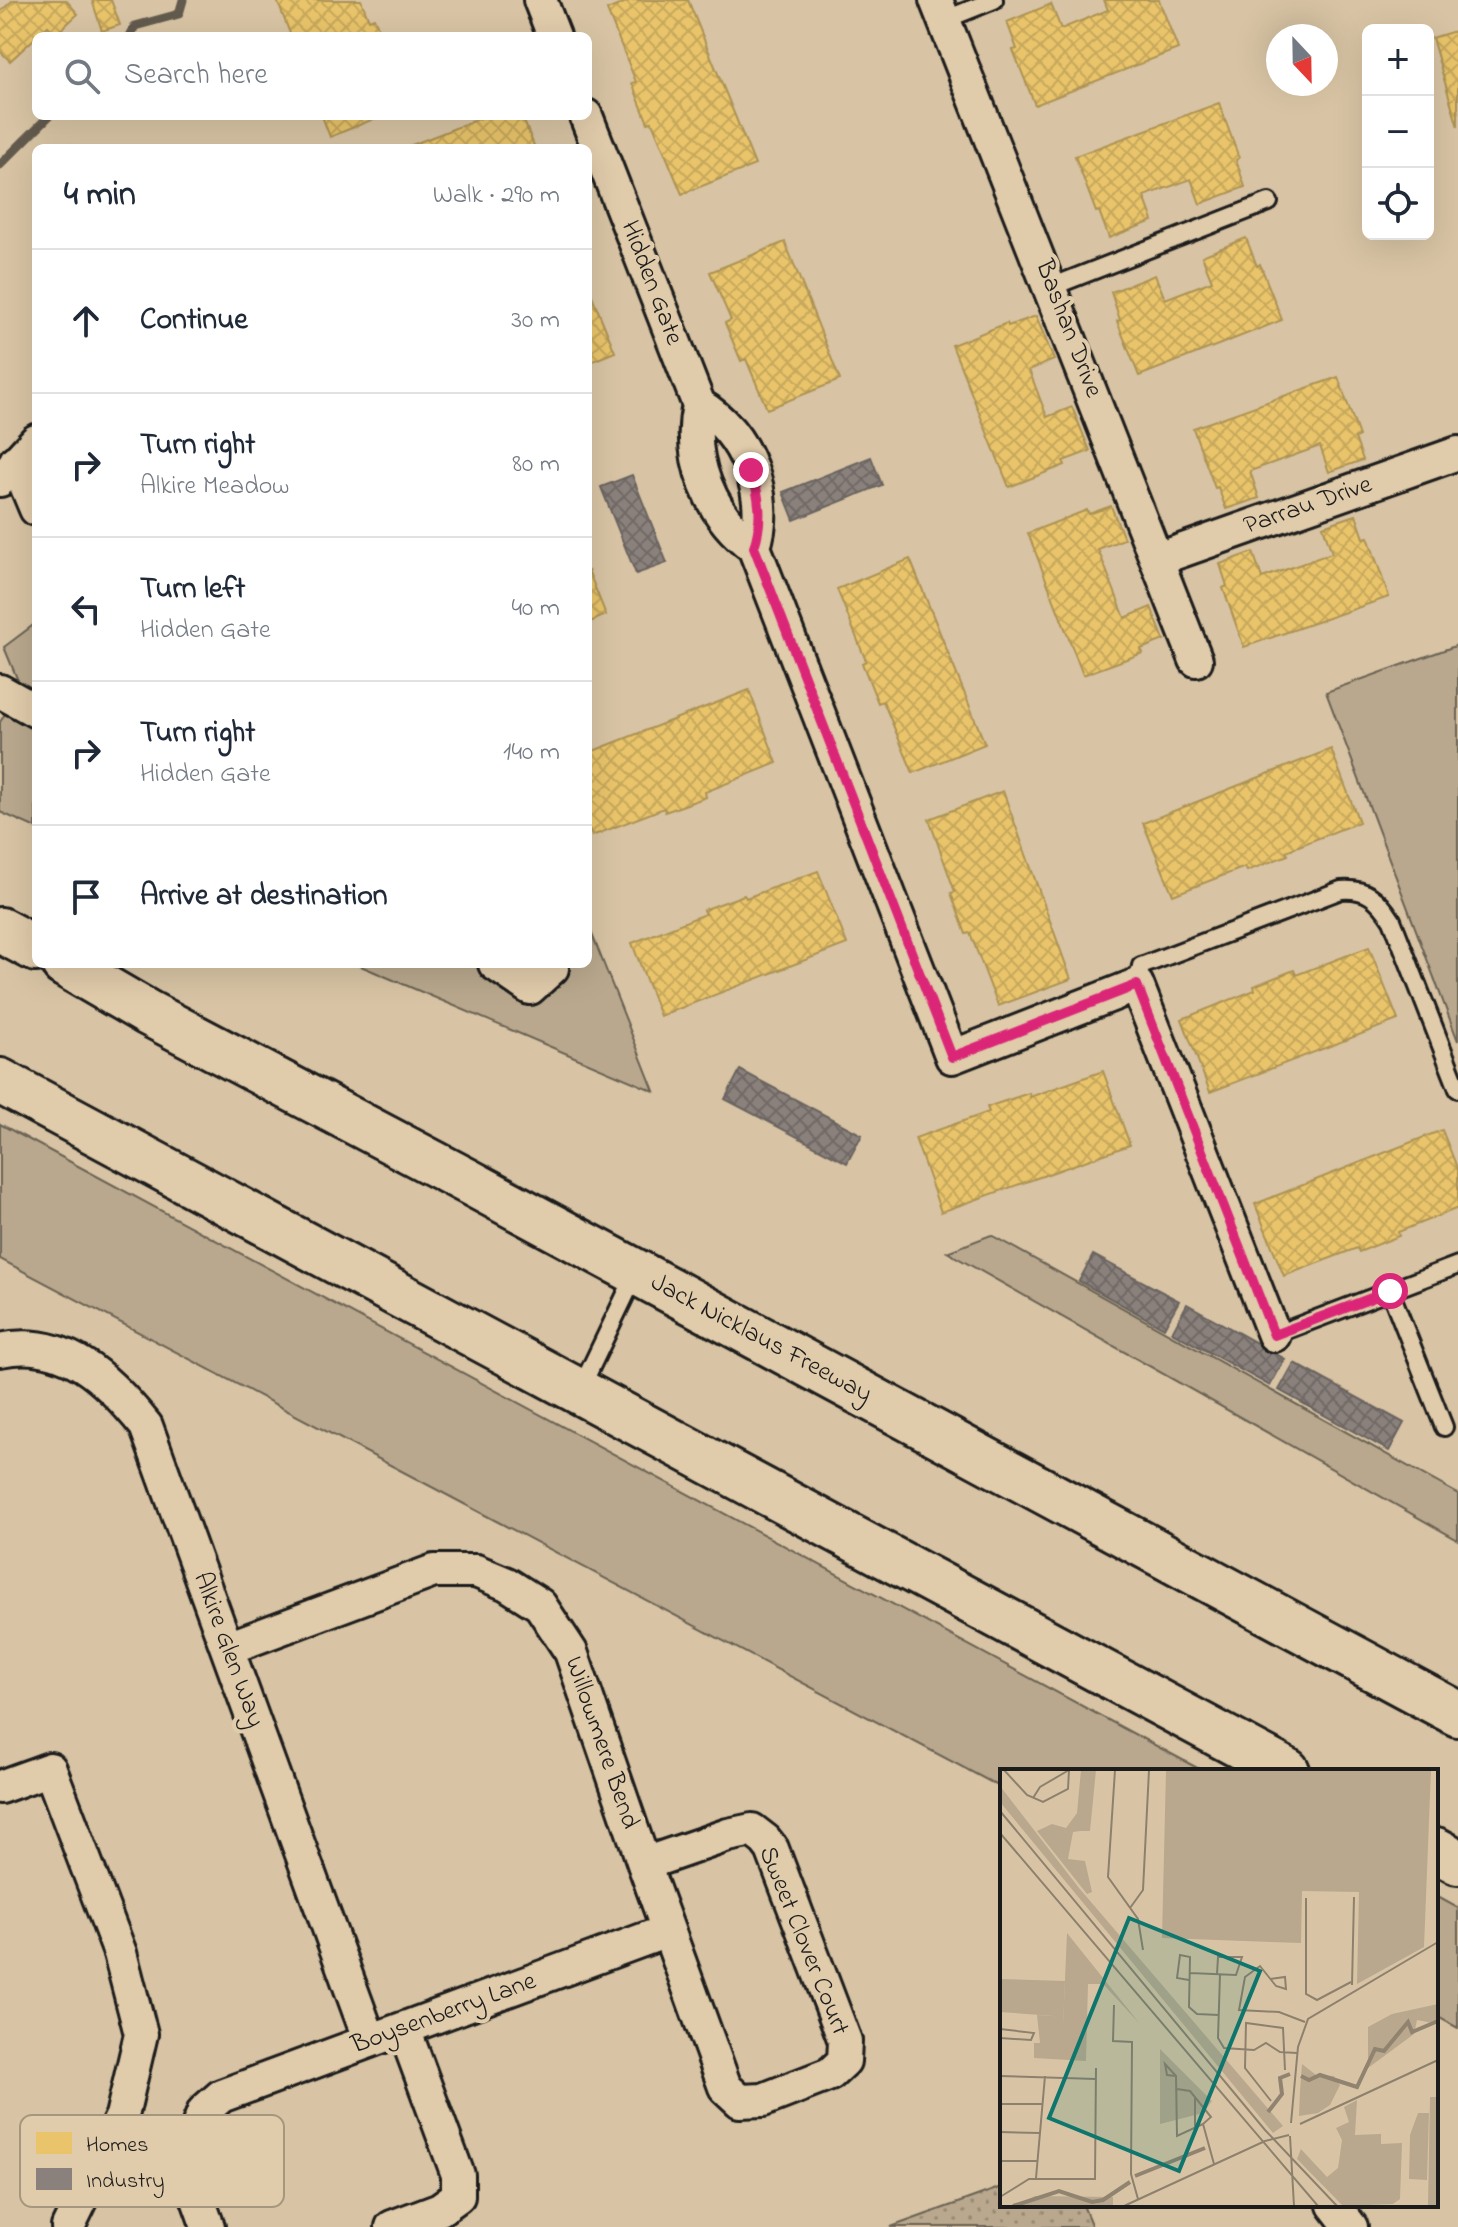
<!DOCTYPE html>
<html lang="en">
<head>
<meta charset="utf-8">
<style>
  :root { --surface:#fff; --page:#f6f6f7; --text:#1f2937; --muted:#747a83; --line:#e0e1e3 }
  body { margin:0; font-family:"Indie Flower",sans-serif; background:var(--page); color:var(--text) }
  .controls { position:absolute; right:24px; top:24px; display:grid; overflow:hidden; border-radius:12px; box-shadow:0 8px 32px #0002 }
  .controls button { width:72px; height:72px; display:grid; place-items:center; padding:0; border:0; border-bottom:2px solid var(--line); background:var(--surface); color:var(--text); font:40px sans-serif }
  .compass { position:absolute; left:1266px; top:24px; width:72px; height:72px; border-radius:50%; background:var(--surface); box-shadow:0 8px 32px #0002; rotate:158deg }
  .stop { position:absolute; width:24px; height:24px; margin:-18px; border:6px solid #db2777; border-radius:50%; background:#fff }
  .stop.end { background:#db2777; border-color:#fff; box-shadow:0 2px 8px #0008 }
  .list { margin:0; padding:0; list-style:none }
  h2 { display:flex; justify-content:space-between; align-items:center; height:104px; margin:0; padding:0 32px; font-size:34px }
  h2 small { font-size:26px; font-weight:400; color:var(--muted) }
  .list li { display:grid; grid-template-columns:52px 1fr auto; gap:24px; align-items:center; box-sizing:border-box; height:144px; padding:0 32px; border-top:2px solid var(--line) }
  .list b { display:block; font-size:30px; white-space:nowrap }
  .list p { margin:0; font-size:26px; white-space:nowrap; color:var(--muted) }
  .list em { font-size:26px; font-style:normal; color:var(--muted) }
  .icon { flex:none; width:44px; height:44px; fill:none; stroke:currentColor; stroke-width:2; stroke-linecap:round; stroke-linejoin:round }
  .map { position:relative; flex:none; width:1458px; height:2227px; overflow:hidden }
  .search { position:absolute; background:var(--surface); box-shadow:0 8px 32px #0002; left:32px; top:32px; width:560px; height:88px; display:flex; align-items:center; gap:20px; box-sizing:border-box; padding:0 28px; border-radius:12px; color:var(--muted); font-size:30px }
  .panel { position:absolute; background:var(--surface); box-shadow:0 8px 32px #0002; left:32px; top:144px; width:560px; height:824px; border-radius:12px }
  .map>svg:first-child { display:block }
  .green { fill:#b9a88d; stroke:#6a6254; stroke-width:2 }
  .park { fill:url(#park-dots); stroke:#6a6254; stroke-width:2 }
  .homes { fill:url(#homes-cross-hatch); stroke:#ac9253; stroke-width:2 }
  .industry { fill:url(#industry-cross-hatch); stroke:#69635f; stroke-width:2 }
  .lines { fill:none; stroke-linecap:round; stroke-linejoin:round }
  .stream { stroke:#625a4e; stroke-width:9 }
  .lane-casing { stroke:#1c1c1c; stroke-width:22 }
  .street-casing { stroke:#1c1c1c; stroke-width:38 }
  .highway-casing { stroke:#1c1c1c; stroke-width:50 }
  .lane { stroke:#e0cbaa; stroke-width:16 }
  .street { stroke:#e0cbaa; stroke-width:32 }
  .highway { stroke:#e0cbaa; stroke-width:44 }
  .route { stroke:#db2777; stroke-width:10 }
  .labels { text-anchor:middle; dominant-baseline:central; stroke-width:8; stroke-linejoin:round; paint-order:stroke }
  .street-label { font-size:26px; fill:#1c1c1c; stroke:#e0cbaa }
  .inset-river { fill:none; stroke:#908370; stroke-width:4 }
  .inset-road { fill:none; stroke:#8d816e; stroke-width:2 }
  .view { fill:#0f766e; fill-opacity:0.15; stroke:#0f766e; stroke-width:4 }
  .inset-edge { fill:none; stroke:#1c1c1c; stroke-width:4 }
  .key { fill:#e0cbaa; stroke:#a5967f; stroke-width:2 }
  .key-label { font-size:22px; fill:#1c1c1c }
</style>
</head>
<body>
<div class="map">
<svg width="1458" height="2227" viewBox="0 0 1458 2227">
  <defs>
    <pattern id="park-dots" width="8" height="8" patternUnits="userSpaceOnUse" patternTransform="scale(2)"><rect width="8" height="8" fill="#b9a88d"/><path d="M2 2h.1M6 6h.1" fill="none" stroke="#968872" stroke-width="1.8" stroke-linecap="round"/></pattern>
    <pattern id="homes-cross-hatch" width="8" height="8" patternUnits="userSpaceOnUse" patternTransform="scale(2)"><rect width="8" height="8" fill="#e9c46a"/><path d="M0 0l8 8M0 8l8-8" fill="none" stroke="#c7a85b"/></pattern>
    <pattern id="industry-cross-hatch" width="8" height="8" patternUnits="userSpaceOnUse" patternTransform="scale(2)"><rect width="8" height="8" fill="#8a817c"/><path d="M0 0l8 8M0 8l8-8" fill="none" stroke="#706965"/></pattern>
  </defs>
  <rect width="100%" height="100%" fill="#d8c4a4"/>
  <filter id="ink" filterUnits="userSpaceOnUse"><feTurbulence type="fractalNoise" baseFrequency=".0125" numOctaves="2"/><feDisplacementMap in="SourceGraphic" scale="16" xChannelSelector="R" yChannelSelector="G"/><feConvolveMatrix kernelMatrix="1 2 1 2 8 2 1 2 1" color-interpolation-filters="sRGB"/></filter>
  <g filter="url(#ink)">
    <!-- green -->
    <path class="green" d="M36,623v205l-36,-16v-90l21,-34 -17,-41z
      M1458,645v396l-132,-349z
      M588,924l66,167 -298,-127h232z
      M0,1124l1203,647h-201v17l-1002,-529z
      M991,1235l467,259v46l-511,-288z
      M1436,1896l22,12v120l-22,-12z"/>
    <!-- park -->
    <path class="park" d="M1002,2187v18h81l9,22h-201z"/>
    <!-- homes -->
    <path class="homes" d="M13,0h53l12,14 -22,20 -8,-8 -38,35 -10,-10v-39z
      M92,0h19l9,25 -18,6z
      M277,0h84l8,20 5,-2 8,18h-91z
      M631,0h57l67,165 -73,29 -30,-72 -4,1 -16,-40 4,-1 -29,-72z
      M1104,0h55l19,49 -143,56 -22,-55 4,-1 -10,-27 44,-18 10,25 47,-19z
      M1458,30v97l-26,-89z
      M1219,103l20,55 -3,2 9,27 -45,17 -9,-25 -47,17 9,25 -44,17 -10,-27 -3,1 -21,-56z
      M322,116h59l-51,21z
      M486,116h36l13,32h-131z
      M1246,238l11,28 3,-2 22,56 -143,56 -22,-55 3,-1 -9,-28 44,-17 10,24 47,-18 -10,-25z
      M785,242l55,138 -73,29 -21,-50 -5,2 -16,-38 6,-3 -21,-48z
      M588,286l27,66 -27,11z
      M1036,316l18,44 -25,10 18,47 25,-10 18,44 -27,10 2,4 -56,22 -57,-142 55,-22 1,3z
      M1338,377l21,59 -4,2 8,22 -34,12 -9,-26 -70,25 9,27 -33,11 -8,-22 -3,1 -22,-60z
      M1111,506l13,33 -26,10 27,69 26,-11 13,33 -23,9 2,4 -60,22 -55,-142 59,-23 2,4z
      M1356,515l8,23 4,-1 21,60 -145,50 -21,-59 4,-2 -7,-22 33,-12 9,26 70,-25 -9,-27z
      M910,559l75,185 -72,29 -30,-72 -5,2 -16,-40 4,-2 -29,-72z
      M588,570l18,45 -18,8z
      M749,690l28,73 -72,29 1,5 -41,15 -1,-4 -72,28 -4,-8v-75z
      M1331,749l28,73 -73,29 2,4 -41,16 -2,-4 -72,28 -30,-72z
      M1003,791l68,188 -73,27 -28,-73 -4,1 -15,-41 4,-1 -26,-73z
      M818,871l29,73 -187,72 -28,-73 73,-29 -2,-4 41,-15 2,3z
      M1369,947l29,73 -188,72 -28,-73 73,-29 -1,-4 40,-16 2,5z
      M1103,1071l27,74 -189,67 -26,-74 74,-26 -2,-5 42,-14 1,4z
      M1442,1130l16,40v38l-60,24 1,4 -40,16 -2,-4 -73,28 -29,-72z"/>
    <!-- industry -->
    <path class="industry" d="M871,457l11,28 -88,35 -11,-28z
      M632,475l35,88 -31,11 -35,-87z
      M740,1070l122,65 -15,28 -122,-64z
      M1093,1255l86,46 -15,27 -85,-47z
      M1187,1304l98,55 -15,27 -98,-54z
      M1294,1363l110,60 -15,28 -110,-61z"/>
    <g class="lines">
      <!-- stream -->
      <path class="stream" d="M130,36l5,-10 44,-12 4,-14
        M0,165l49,-49"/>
      <!-- lane casing -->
      <g class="lane-casing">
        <path id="lane" d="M944,20l50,-20
          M1051,287l218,-85
          M1137,985l4,-19 200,-76c25,-2 37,8 51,30l66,169
          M1390,1291l54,136
          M1274,1335l184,-70
          M580,1390l56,-117"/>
      </g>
      <!-- street casing -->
      <g class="street-casing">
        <path id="street" d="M540,0l14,36
          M936,0l260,660
          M586,116l113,289c47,27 72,91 55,142
          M699,405c-12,53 11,111 55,142l198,510 185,-72 137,350
          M16,461l20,48
          M0,480l36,-39
          M1158,559l300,-106
          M0,691l36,20
          M495,964l35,24 22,-20 -2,-4
          M0,1350c65,-14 108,29 146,76l224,615
          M228,1648l206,-77h42l31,13 33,21 31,47 73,212 81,223 15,14 23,-1 67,-26 14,-13 1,-20 -73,-192 -7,-9 -13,-10 -24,5 -84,29
          M0,1787l50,-18 70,184 21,81 -19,82 -54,111
          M1334,2205l17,22
          M208,2227l-19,-53 2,-30 13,-33 17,-15 446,-165
          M392,2227l48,-18 18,-13v-21l-54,-146"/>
      </g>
      <!-- highway casing -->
      <g class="highway-casing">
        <path id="highway" d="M0,930l36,19
          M64,964l84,49 321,169 989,532
          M0,1081l1287,690
          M1436,1850l22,12"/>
      </g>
      <!-- lane -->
      <use href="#lane" class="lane"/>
      <!-- street -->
      <use href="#street" class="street"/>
      <!-- highway -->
      <use href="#highway" class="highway"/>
    </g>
  </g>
  <g class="lines" filter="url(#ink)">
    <!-- route -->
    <path class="route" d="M751,470c9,27 12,50 3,77l198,510 185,-72 137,350 116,-44"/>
  </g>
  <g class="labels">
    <!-- street labels -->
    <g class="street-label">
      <text transform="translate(651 283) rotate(69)">Hidden Gate</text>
      <text transform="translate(1068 329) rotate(69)">Bashan Drive</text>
      <text transform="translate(1308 506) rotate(-19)">Parrau Drive</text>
      <text transform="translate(761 1339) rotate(28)">Jack Nicklaus Freeway</text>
      <text transform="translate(228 1650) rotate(70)">Alkire Glen Way</text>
      <text transform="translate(601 1743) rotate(71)">Willowmere Bend</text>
      <text transform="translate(803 1941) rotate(68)">Sweet Clover Court</text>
      <text transform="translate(444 2014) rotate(-20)">Boysenberry Lane</text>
    </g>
  </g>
  <!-- overview -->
  <g transform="translate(1000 1769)">
    <rect width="438" height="438" fill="#d8c4a4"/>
    <path d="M81,1h15l-6,61h-10l-3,-18zM0,17l79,102 204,238 -10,7 -273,-331zM67,164l73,91 -37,-40h-15l-2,77 -52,-3v-15h6l-3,-28 17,1 9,9zM160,280l52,52 -9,12 -43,11zM430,328h8v109h-10zM357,331l-2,35 26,-1v10l21,-1 -2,56 -7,5 -50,2 -46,-47 4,-10 26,28 11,-9 4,-28 -6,-12 13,-6 -5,-15zM418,344h11l-2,67 -18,-1 1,-44zM35,427l78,1v9h-98z" fill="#b9a88d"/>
    <path d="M77,44l5,1 -2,17 -7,1 -5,27 17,2 7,31 -5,2 -50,-63 15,-7 14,4zM0,210l65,2 -2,47 -9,-12 -54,-4zM438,235v20l-21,-4 -3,14 -46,34v-41l24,-13zM302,295l14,11 18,1 6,9 -10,20 -12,8v-22h-18z" fill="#b9a88d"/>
    <path d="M300,322h18v22l-19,3z" fill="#b9a88d"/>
    <path d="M166,1h265l-7,177 -67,37 2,-92 -57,-1 -1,52 -139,-5z" fill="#b9a88d"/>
    <path class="inset-river" d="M301,307l8,4 11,-5 37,12 18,-38 9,2 24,-29 4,10 26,-11M268,343l14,-18 -2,-16 10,-4M135,407l70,-28M13,437l46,-15 33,11 11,-2 27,-18"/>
    <path class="inset-road" d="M4,1l23,25 16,7 25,-13 1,-19M115,1l-7,107 30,42 5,31M33,29l7,-11 29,-17M0,42l265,319 72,76M0,64l318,373M306,129v96l11,6 34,-18M130,139l13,-18 6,-120M190,204l46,2 6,-18h-24l-1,17M220,205l-2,64 6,10 30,2 12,-7 14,9 17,1M270,210l15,-2 1,12 -10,-3 -16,-20 -15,11 -6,33 40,2 26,10M189,211l-12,-2 3,-23 10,2 -1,50 8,7 22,1M352,216l2,-88M114,236l-1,36 19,1 -1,132 7,25M0,260l34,4 -3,7 -31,-2M0,307l96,3M176,307l-9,-1 -2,-11 11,12 1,60 26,-12 11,40M177,320l13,2 21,26 -8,7M195,329v31M271,332l-26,-33 1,-45 37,5 2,42M0,335h43M291,354l7,-76 10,-28 130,-77M300,355l138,-64M0,363l40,1M290,367l4,70M0,392h37M36,409l9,-102M0,428l29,-18h66l1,-111M124,437l141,-65 24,-6"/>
    <path class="view" d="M129,149l131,53 -81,200 -130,-53z"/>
    <rect width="438" height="438" class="inset-edge"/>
  </g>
  <!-- legend -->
  <rect x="20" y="2115" width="264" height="92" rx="12" class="key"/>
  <rect x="36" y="2132" width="36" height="22" fill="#e9c46a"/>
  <rect x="36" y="2168" width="36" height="22" fill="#8a817c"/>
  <g class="key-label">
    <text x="86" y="2151">Homes</text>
    <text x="86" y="2187">Industry</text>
  </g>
</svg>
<div class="controls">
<button>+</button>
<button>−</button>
<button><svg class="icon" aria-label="locate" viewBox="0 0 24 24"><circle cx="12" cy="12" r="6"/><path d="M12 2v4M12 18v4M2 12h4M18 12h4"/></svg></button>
</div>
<svg class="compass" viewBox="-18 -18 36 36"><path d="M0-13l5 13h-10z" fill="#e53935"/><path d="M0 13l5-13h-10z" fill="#747a83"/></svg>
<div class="stop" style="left:1390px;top:1291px"></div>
<div class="stop end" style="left:751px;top:470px"></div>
<div class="search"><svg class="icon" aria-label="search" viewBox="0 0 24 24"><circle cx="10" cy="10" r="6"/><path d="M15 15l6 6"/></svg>Search here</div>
<section class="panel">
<h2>4 min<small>Walk · 290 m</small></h2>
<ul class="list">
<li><svg class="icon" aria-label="ahead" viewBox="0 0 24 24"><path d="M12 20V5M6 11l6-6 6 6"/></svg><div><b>Continue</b></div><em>30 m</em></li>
<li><svg class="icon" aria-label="right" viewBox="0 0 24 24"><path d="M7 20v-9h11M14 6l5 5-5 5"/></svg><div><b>Turn right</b><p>Alkire Meadow</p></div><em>80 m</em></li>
<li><svg class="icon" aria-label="left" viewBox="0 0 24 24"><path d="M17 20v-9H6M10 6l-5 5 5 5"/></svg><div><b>Turn left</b><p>Hidden Gate</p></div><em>40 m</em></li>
<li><svg class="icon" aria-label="right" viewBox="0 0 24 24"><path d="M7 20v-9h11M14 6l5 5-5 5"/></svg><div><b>Turn right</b><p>Hidden Gate</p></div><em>140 m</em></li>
<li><svg class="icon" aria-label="arrive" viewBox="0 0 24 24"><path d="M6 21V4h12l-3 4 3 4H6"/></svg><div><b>Arrive at destination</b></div></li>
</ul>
</section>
</div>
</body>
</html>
